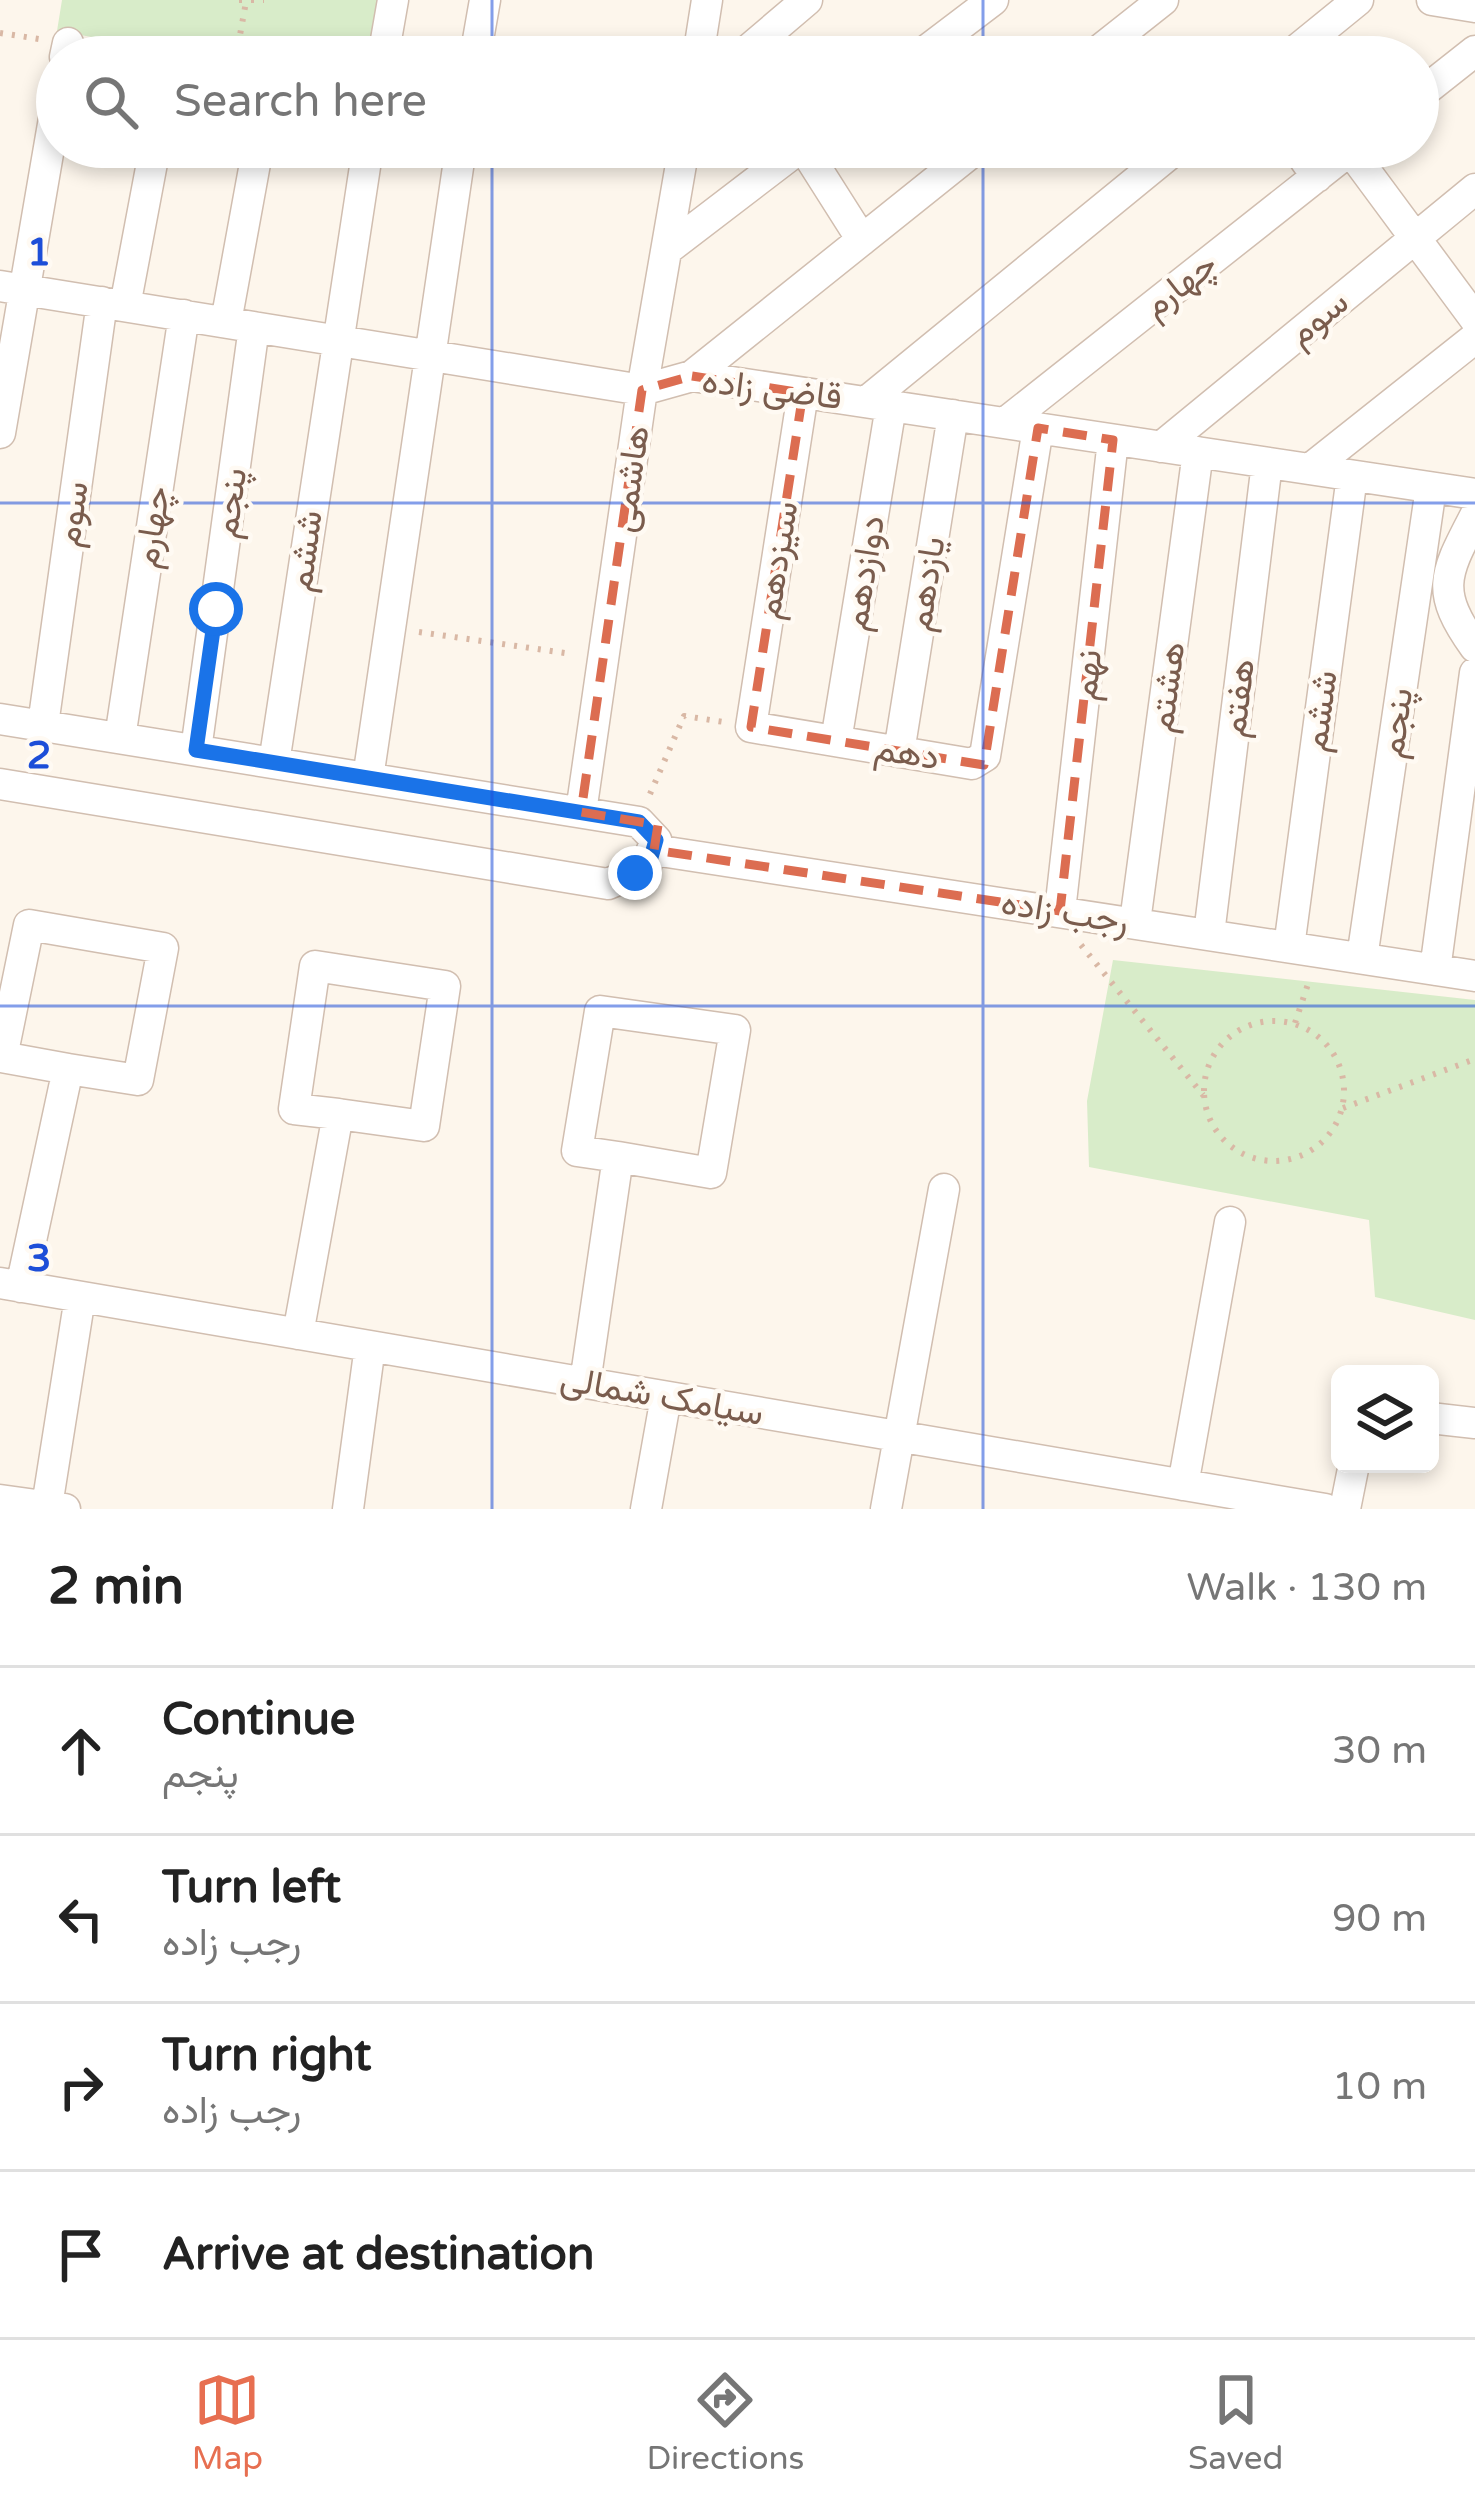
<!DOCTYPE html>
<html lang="en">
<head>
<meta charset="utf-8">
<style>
  :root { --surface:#fff; --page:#f6f6f6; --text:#222; --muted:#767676; --line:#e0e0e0; --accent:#e76f51 }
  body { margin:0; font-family:"Varela Round",Vazirmatn,sans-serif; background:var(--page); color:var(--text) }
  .controls { position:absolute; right:36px; bottom:36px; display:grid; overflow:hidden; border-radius:18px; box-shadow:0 6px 18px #0003 }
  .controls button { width:108px; height:108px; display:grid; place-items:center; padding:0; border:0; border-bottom:3px solid var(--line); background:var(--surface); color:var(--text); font:60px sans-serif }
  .stop { position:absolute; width:36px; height:36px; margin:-27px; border:9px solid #1a73e8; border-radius:50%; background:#fff }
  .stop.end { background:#1a73e8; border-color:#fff; box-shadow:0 3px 12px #0008 }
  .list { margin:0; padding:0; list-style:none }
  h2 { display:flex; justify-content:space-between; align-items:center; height:156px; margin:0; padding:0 48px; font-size:51px }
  h2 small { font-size:39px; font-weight:400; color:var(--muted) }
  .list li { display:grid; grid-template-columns:78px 1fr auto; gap:36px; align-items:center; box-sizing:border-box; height:168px; padding:0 48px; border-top:3px solid var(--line) }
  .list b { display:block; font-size:45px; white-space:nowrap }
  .list p { margin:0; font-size:39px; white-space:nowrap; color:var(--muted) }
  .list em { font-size:39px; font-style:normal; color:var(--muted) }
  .icon { flex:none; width:66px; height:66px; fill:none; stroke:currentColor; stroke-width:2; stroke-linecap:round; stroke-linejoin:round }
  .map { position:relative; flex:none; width:1475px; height:1509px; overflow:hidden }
  .search { position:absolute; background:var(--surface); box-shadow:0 6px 18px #0003; left:36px; right:36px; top:36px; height:132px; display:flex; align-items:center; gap:30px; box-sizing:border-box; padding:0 42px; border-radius:66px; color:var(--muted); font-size:45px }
  .sheet { height:828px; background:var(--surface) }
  nav { display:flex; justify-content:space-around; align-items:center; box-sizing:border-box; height:168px; border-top:3px solid var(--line); background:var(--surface); font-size:33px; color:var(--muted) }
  nav a { display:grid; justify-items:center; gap:6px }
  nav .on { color:var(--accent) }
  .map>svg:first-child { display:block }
  .green { fill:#d8ecc9 }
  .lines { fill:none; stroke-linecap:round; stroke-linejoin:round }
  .minor-casing { stroke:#d1beb0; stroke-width:33 }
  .path { stroke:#d9b8a5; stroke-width:6; stroke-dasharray:3 9; stroke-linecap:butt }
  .minor { stroke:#fff; stroke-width:30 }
  .route { stroke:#1a73e8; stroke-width:15 }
  .marked { fill:none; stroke:#dc6d51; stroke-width:9; stroke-dasharray:24 15; stroke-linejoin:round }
  .grid { fill:none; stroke:#1d4ed8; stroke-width:3; stroke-opacity:0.55 }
  .labels { text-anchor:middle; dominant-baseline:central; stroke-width:9; stroke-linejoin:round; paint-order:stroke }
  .street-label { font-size:36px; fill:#7a5c4d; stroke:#fffaf3 }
  .grid-label { font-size:39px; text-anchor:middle; font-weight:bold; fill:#1d4ed8; stroke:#fffaf3; stroke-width:9; stroke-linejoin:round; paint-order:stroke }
</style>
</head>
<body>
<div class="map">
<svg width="1475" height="1509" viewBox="0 0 1475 1509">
  <rect width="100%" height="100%" fill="#fdf6ec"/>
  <!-- green -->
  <path class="green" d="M62,0h319l-9,57h-164l-151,-26z
    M1113,960l362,40v320l-100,-23 -6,-77 -280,-53 -2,-66z"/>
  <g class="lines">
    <!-- minor casing -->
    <g class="minor-casing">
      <path id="minor" d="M1432,0l43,7
        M65,57l3,-14
        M383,57l10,-57
        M475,57l10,-57
        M698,57l9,-57
        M740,57l67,-57
        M918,57l75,-57
        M1091,57l72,-57
        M1288,57l70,-57
        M1418,96l57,-45
        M803,147l59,93
        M1296,147l21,30
        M1350,150l125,169
        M669,248l132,-101
        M0,286l642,104 50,-14 783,118
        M125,306l30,-159
        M226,322l32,-175
        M692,376l286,-229
        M803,393l-52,334 221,37 13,-8 53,-328
        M866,402l312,-255
        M1005,423l349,-276
        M0,433l57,-332
        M1161,447l314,-258
        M1310,469l165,-131
        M1475,516c-30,58 -41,74 0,131
        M0,719l639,103 17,18 -11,28 -37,16 -608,-100
        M43,725l59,-423
        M120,738l64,-423
        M836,741l55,-335
        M196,750l58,-423
        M899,752l54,-337
        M274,763l94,-616
        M368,778l93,-631
        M581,812l61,-422 42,-243
        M654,850l821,126
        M1060,911l53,-471
        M1135,922l63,-470
        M1209,934l58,-471
        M1289,947l63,-471
        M1362,958l69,-470
        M1435,970l40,-297
        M0,1283l1325,226
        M21,1287l47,-218 70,11 25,-132 -134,-23 -27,132 66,12
        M298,1334l40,-220 86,12 21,-140 -130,-20 -21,143 44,5
        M585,1383l33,-226 93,16 24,-143 -135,-19 -23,140 41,6
        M1430,1418l45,5
        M1183,1485l47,-263
        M0,1500l65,9
        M47,1506l33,-209
        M348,1509l22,-163
        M646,1509l20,-112
        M886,1509l58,-320
        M1345,1509l9,-45"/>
    </g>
    <!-- path -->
    <path class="path" d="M239,0h25
      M0,33l39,6
      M94,47l67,10
      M236,57l10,-55
      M419,632l153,22
      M650,794l34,-78 40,6
      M1081,945l122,150
      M1204 1091a70 70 0 1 1 140 0a70 70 0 1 1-140 0Z
      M1295,1023l14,-42
      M1343,1108l132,-49"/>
    <!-- minor -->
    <use href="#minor" class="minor"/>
  </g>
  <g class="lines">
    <!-- route -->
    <path class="route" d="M216,609l-20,141 443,72 17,18 -6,21 -15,12"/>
  </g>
  <!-- marked area -->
  <path class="marked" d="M692,376l111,17 -52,334 233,38 54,-337 75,12 -53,471 -406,-61 4,-25 -77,-13 61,-422z"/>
  <!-- grid -->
  <path class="grid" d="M492,0v57M983,0v57M492,147v1362M983,147v1362M0,503h1475M0,1006h1475"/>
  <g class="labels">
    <!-- street labels -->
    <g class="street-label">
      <text transform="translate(1180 285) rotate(-38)">چهارم</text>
      <text transform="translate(1318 318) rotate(-39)">سوم</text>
      <text transform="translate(772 389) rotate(7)">قاضی زاده</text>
      <text transform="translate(630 479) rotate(-82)">هاشمی</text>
      <text transform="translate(230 503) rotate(-82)">پنجم</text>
      <text transform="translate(72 514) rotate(-82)">سوم</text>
      <text transform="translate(152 527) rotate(-81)">چهارم</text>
      <text transform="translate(305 551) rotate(-82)">ششم</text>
      <text transform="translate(777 560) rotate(-81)">سیزدهم</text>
      <text transform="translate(864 573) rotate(-81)">دوازدهم</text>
      <text transform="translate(926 584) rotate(-81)">یازدهم</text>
      <text transform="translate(1087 675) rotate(-84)">نهم</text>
      <text transform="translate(1167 687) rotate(-82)">هشتم</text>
      <text transform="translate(1238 698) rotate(-83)">هفتم</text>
      <text transform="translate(1320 711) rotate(-82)">ششم</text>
      <text transform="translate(1396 723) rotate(-82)">پنجم</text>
      <text transform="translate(907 753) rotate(9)">دهم</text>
      <text transform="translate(1065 912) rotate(9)">رجب زاده</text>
      <text transform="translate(662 1396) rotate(10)">سیامک شمالی</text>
    </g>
  </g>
  <g class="grid-label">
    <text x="39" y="265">1</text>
    <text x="39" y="768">2</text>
    <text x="39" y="1271">3</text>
  </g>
</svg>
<div class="controls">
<button><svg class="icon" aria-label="layers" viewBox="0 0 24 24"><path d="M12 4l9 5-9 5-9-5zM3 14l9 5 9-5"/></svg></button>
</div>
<div class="stop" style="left:216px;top:609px"></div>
<div class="stop end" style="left:635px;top:873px"></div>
<div class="search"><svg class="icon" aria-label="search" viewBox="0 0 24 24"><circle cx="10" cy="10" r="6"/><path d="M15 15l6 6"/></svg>Search here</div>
</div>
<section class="sheet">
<h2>2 min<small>Walk · 130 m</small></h2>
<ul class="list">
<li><svg class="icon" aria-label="ahead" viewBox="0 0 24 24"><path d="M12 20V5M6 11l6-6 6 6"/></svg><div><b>Continue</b><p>پنجم</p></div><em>30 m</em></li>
<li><svg class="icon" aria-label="left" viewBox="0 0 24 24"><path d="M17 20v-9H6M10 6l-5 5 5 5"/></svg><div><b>Turn left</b><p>رجب زاده</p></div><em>90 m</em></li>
<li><svg class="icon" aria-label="right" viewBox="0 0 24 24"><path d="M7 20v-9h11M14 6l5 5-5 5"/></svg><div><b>Turn right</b><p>رجب زاده</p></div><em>10 m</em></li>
<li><svg class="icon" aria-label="arrive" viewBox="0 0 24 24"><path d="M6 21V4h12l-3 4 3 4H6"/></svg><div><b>Arrive at destination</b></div></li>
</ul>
</section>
<nav>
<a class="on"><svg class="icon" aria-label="map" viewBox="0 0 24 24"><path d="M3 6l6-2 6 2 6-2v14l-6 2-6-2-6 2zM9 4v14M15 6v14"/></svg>Map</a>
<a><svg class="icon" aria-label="directions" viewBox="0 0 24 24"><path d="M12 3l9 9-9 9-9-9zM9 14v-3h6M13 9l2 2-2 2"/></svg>Directions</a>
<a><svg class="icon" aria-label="saved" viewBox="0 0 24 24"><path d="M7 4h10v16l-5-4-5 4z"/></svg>Saved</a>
</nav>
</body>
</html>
